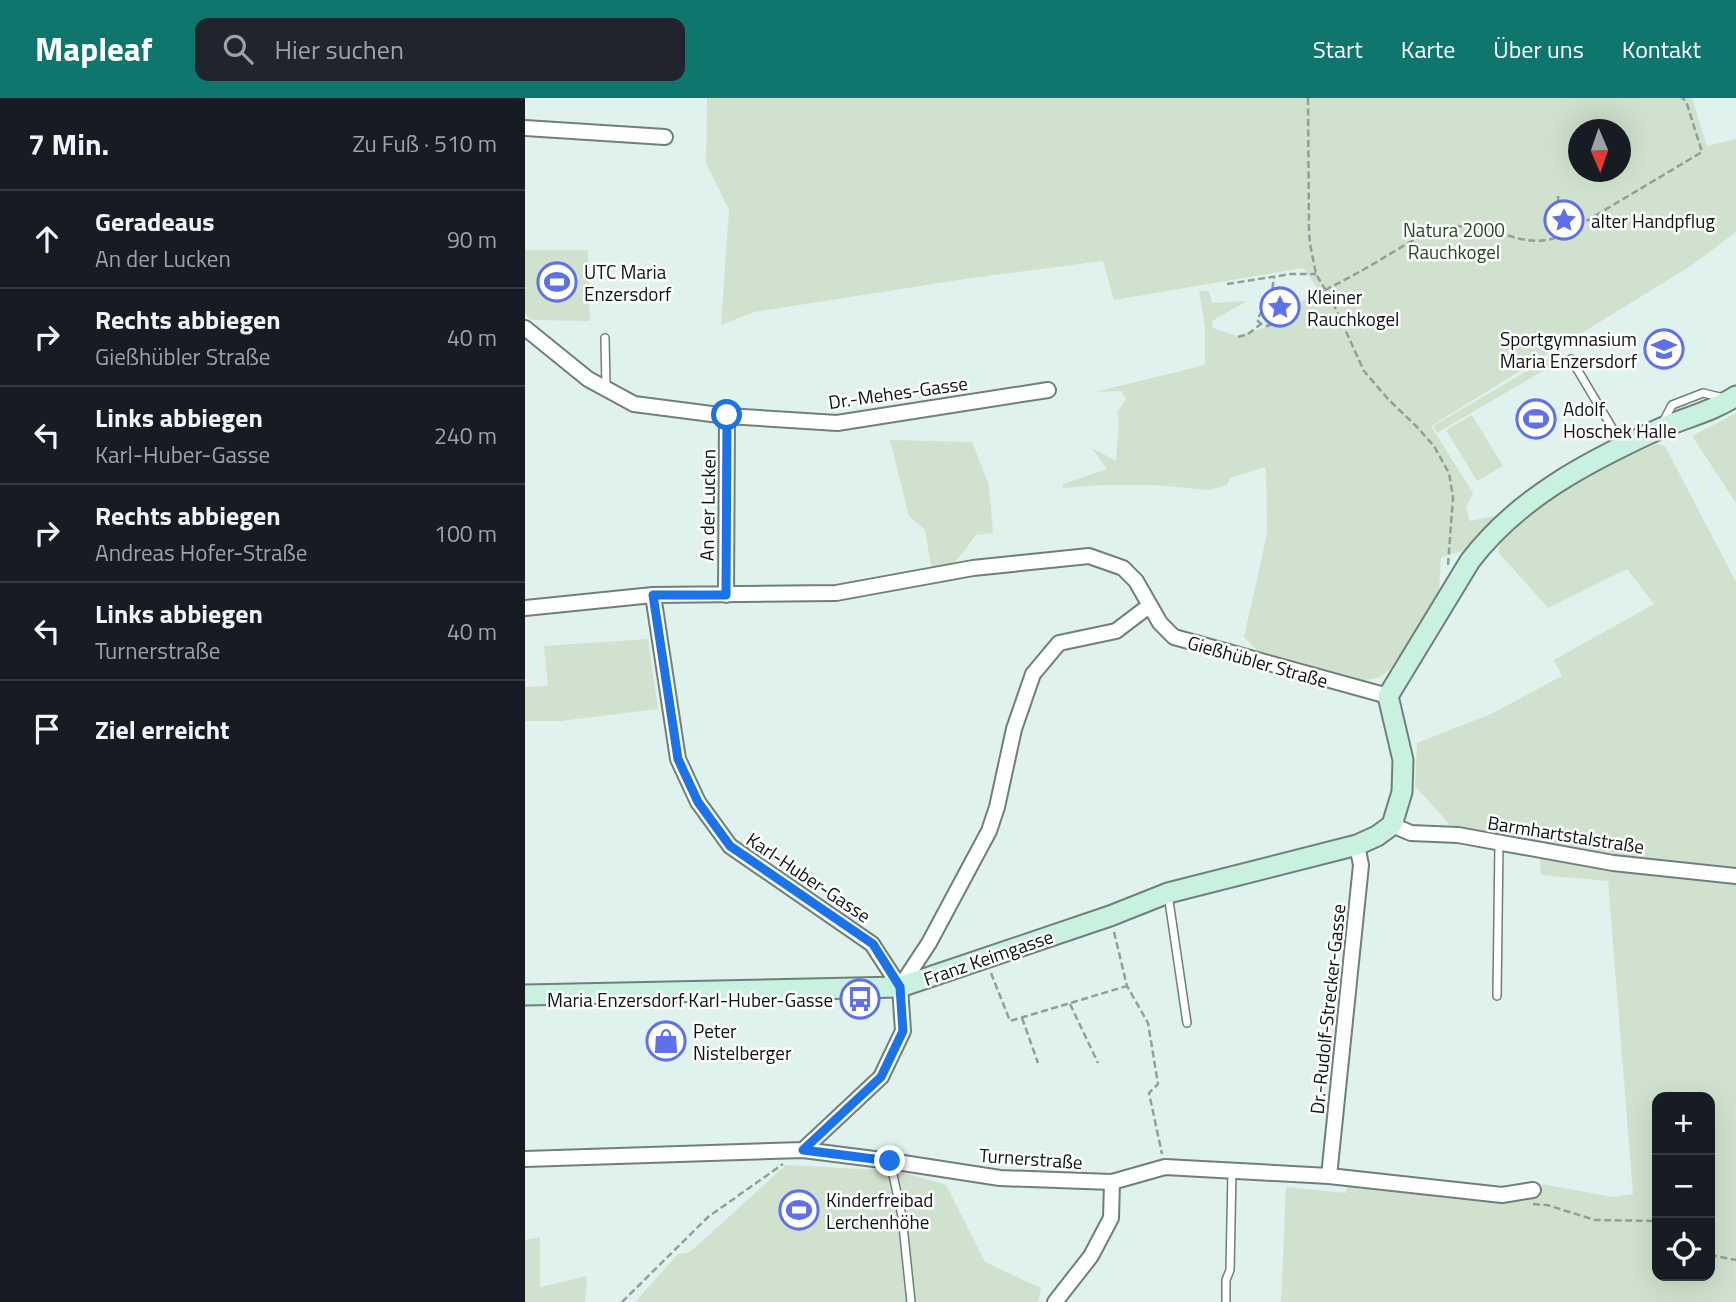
<!DOCTYPE html>
<html lang="de">
<head>
<meta charset="utf-8">
<style>
  :root { --surface:#171b24; --page:#20242c; --text:#f1f3f6; --muted:#9ea1a6; --line:#363941; --accent:#0f766e }
  body { margin:0; font-family:"Titillium Web",sans-serif; background:var(--page); color:var(--text) }
  .controls { position:absolute; right:21px; bottom:21px; display:grid; overflow:hidden; border-radius:14px; box-shadow:0 7px 28px #0002 }
  .controls button { width:63px; height:63px; display:grid; place-items:center; padding:0; border:0; border-bottom:2px solid var(--line); background:var(--surface); color:var(--text); font:35px sans-serif }
  .compass { position:absolute; left:1043px; top:21px; width:63px; height:63px; border-radius:50%; background:var(--surface); box-shadow:0 7px 28px #0002; rotate:178deg }
  .stop { position:absolute; width:21px; height:21px; margin:-16px; border:5px solid #1a73e8; border-radius:50%; background:#fff }
  .stop.end { background:#1a73e8; border-color:#fff; box-shadow:0 2px 7px #0008 }
  .list { margin:0; padding:0; list-style:none }
  h2 { display:flex; justify-content:space-between; align-items:center; height:91px; margin:0; padding:0 28px; font-size:30px }
  h2 small { font-size:23px; font-weight:400; color:var(--muted) }
  .list li { display:grid; grid-template-columns:46px 1fr auto; gap:21px; align-items:center; box-sizing:border-box; height:98px; padding:0 28px; border-top:2px solid var(--line) }
  .list b { display:block; font-size:26px; white-space:nowrap }
  .list p { margin:0; font-size:23px; white-space:nowrap; color:var(--muted) }
  .list em { font-size:23px; font-style:normal; color:var(--muted) }
  .icon { flex:none; width:38px; height:38px; fill:none; stroke:currentColor; stroke-width:2; stroke-linecap:round; stroke-linejoin:round }
  .map { position:relative; flex:none; width:1211px; height:1204px; overflow:hidden }
  header { display:flex; align-items:center; gap:42px; box-sizing:border-box; height:98px; padding:0 35px; background:var(--accent); color:#fff }
  header strong { font-size:33px }
  nav { display:flex; gap:38px; margin-inline-start:auto; font-size:24px }
  .search { width:490px; height:63px; background:var(--page); display:flex; align-items:center; gap:18px; box-sizing:border-box; padding:0 24px; border-radius:14px; color:var(--muted); font-size:26px }
  main { display:flex }
  aside { flex:1; background:var(--surface) }
  .map>svg:first-child { display:block }
  .green { fill:#d0e2cd; fill-rule:evenodd }
  .water { fill:#83aab4 }
  .lines { fill:none; stroke-linecap:round; stroke-linejoin:round }
  .service-casing { stroke:#6f7f7b; stroke-width:10 }
  .minor-casing { stroke:#6f7f7b; stroke-width:18 }
  .secondary-casing { stroke:#6f7f7b; stroke-width:23 }
  .path { stroke:#919f9c; stroke-width:2.5; stroke-dasharray:7 3.5; stroke-linecap:butt }
  .service { stroke:#fff; stroke-width:7 }
  .minor { stroke:#fff; stroke-width:14 }
  .secondary { stroke:#c8f2df; stroke-width:19 }
  .route { stroke:#1a73e8; stroke-width:9 }
  .labels { text-anchor:middle; dominant-baseline:central; stroke-width:5; stroke-linejoin:round; paint-order:stroke }
  .poi-label { font-size:19px; fill:#0e1413; stroke:#fff; text-anchor:start }
  .park-label { font-size:19px; fill:#264821; stroke:#fff }
  .street-label { font-size:19px; fill:#0e1413; stroke:#fff }
</style>
</head>
<body>
<header>
<strong>Mapleaf</strong>
<div class="search"><svg class="icon" aria-label="search" viewBox="0 0 24 24"><circle cx="10" cy="10" r="6"/><path d="M15 15l6 6"/></svg>Hier suchen</div>
<nav><a>Start</a><a>Karte</a><a>Über uns</a><a>Kontakt</a></nav>
</header>
<main>
<aside>
<h2>7 Min.<small>Zu Fuß · 510 m</small></h2>
<ul class="list">
<li><svg class="icon" aria-label="ahead" viewBox="0 0 24 24"><path d="M12 20V5M6 11l6-6 6 6"/></svg><div><b>Geradeaus</b><p>An der Lucken</p></div><em>90 m</em></li>
<li><svg class="icon" aria-label="right" viewBox="0 0 24 24"><path d="M7 20v-9h11M14 6l5 5-5 5"/></svg><div><b>Rechts abbiegen</b><p>Gießhübler Straße</p></div><em>40 m</em></li>
<li><svg class="icon" aria-label="left" viewBox="0 0 24 24"><path d="M17 20v-9H6M10 6l-5 5 5 5"/></svg><div><b>Links abbiegen</b><p>Karl-Huber-Gasse</p></div><em>240 m</em></li>
<li><svg class="icon" aria-label="right" viewBox="0 0 24 24"><path d="M7 20v-9h11M14 6l5 5-5 5"/></svg><div><b>Rechts abbiegen</b><p>Andreas Hofer-Straße</p></div><em>100 m</em></li>
<li><svg class="icon" aria-label="left" viewBox="0 0 24 24"><path d="M17 20v-9H6M10 6l-5 5 5 5"/></svg><div><b>Links abbiegen</b><p>Turnerstraße</p></div><em>40 m</em></li>
<li><svg class="icon" aria-label="arrive" viewBox="0 0 24 24"><path d="M6 21V4h12l-3 4 3 4H6"/></svg><div><b>Ziel erreicht</b></div></li>
</ul>
</aside>
<div class="map">
<svg width="1211" height="1204" viewBox="0 0 1211 1204">
  <rect width="100%" height="100%" fill="#e0f2ee"/>
  <!-- green -->
  <path class="green" d="M182,0h985l15,48 29,-7v93l-44,33 -261,161 42,67 -7,15 4,13 39,-8 -39,36 -29,8 -2,36 -48,76 -13,9 -13,2 -106,-28 -15,-15 23,-103 -1,-67 -36,11 -3,7 -18,5 -54,-5h-55l-37,3v-4l44,-15 -15,-21 24,13 3,-41 -2,-7 9,-14 -5,-8 -26,1 110,-27v-39l-6,-35h10l3,12 35,-2 -35,20 1,7 24,8 26,-8 36,-26 22,-9 -18,-25 -189,32 -11,-39 -131,17 -218,34 -33,13 8,-115 -23,-47zM1054,32h42v42h-42z
    M0,152h63l2,71 -57,-1 -8,-5z
    M1036,253l4,7 -128,75 -4,-7z
    M1211,315v90l-44,-67z
    M947,317l31,51 -26,15 -31,-51z
    M365,342l82,2 17,43 4,48 -17,2 -23,30 -22,1 -6,-36 -16,-14z
    M1132,346l8,2 71,136v720h-455l5,-115 60,6 1,-12 152,16 41,1 2,-14 71,13 20,-3 -25,-313 -67,-6 -2,-32 -89,-18 -35,-39 2,-43 74,-29 71,-38 -8,-16 100,-56 -27,-35 -79,39 -50,-56 2,-9 44,-46 47,-26zM1132,999h53v179h-53z
    M123,541l10,70 -98,12h-35v-34l23,-1 -4,-40z
    M261,1067l112,6 48,14 39,77 56,26 -3,14h-403l43,-48 12,-2z
    M15,1139v50l47,-11 -2,26h-60v-62z"/>
  <!-- water -->
  <path class="water" d="M281,1099l1,25 -15,1 -1,-25z"/>
  <g class="lines">
    <!-- service casing -->
    <g class="service-casing">
      <path id="service" d="M80,240l1,49
        M1046,261l52,87
        M1137,326l10,-19 31,-12 21,5
        M643,796l19,129
        M972,898l2,-153
        M365,1063l12,55 9,86
        M701,1204v-22l4,-10 2,-99"/>
    </g>
    <!-- minor casing -->
    <g class="minor-casing">
      <path id="minor" d="M0,30l140,9
        M0,230l63,51 46,25 93,12 110,7 211,-33
        M128,497l25,164 20,43 32,44 142,98 28,43 3,44 -22,46 -78,73
        M201,497l1,-179
        M0,510l128,-13 183,-2 137,-25 116,-12 34,12 13,13 24,42 14,14 214,59
        M867,727l19,8 47,2 155,28 123,13
        M375,889l29,-44 60,-112 8,-24 17,-78 19,-55 26,-31 57,-12 33,-25
        M0,1061l278,-9 87,11 110,17 112,4 53,-15 164,9 173,19 31,-5
        M804,1078l32,-311 -4,-20
        M530,1204l36,-46 20,-38 1,-36"/>
    </g>
    <!-- secondary casing -->
    <g class="secondary-casing">
      <path id="secondary" d="M0,897l375,-8 210,-71 58,-23 189,-48 20,-9 15,-11 10,-33 1,-32 -15,-64 82,-135c48,-63 117,-99 187,-131 26,-12 55,-18 79,-34"/>
    </g>
    <!-- path -->
    <path class="path" d="M783,0l1,134 1,12 6,30 17,29 31,68 24,28 29,28 17,19 15,27 4,24 -5,68
      M1033,98l3,40
      M702,186l64,-10h25
      M800,192c14,-7 29,-15 43,-23 32,-18 60,-41 98,-41 27,0 52,19 80,14 5,0 10,-3 15,-4l141,-84 -16,-51 -4,-3
      M747,194l8,5 12,-1 4,4 -3,11 -25,15 -7,-2 -4,-4 15,-28 2,-15
      M756,210l2,9
      M713,239l10,-3 13,-10
      M589,834l13,54 21,37 10,61 -9,9 13,61
      M466,875l19,48 117,-35
      M545,906l28,59
      M497,920l16,45
      M1008,1106l14,1 48,15 62,1
      M1185,1157l26,5
      M97,1204l86,-85 75,-53"/>
    <!-- service -->
    <use href="#service" class="service"/>
    <!-- minor -->
    <use href="#minor" class="minor"/>
    <!-- secondary -->
    <use href="#secondary" class="secondary"/>
  </g>
  <g class="lines">
    <!-- route -->
    <path class="route" d="M202,317l-1,180h-73l25,164 20,43 32,44 143,98 27,43 3,44 -22,46 -78,73 87,11"/>
  </g>
  <!-- icons -->
  <defs>
    <g id="sight-ring" transform="scale(2.0125)"><circle r="9.5" fill="#fff" stroke="#5e71e8" stroke-width="1.5"/><path d="M0-6L1.8-2.2L6-1.7L2.9 1.2L3.7 5.4L0 3.3L-3.7 5.4L-2.9 1.2L-6-1.7L-1.8-2.2Z" fill="#5e71e8"/></g>
    <g id="stadium-ring" transform="scale(2.0125)"><circle r="9.5" fill="#fff" stroke="#5e71e8" stroke-width="1.5"/><path d="M0-5a6.5 5 0 1 0 0 10a6.5 5 0 1 0 0-10ZM-3.5-1.8h7v3.6h-7Z" fill="#5e71e8"/></g>
    <g id="school-ring" transform="scale(2.0125)"><circle r="9.5" fill="#fff" stroke="#5e71e8" stroke-width="1.5"/><path d="M0-5L7-2L0 1L-7-2ZM-4 1L0 2.5L4 1V4Q0 6-4 4Z" fill="#5e71e8"/></g>
    <g id="bus-ring" transform="scale(2.0125)"><circle r="9.5" fill="#fff" stroke="#5e71e8" stroke-width="1.5"/><path d="M-5-6H5V4H4V6H2V4H-2V6H-4V4H-5ZM-3.5-4V0h7V-4ZM-3.5 1.2v1.5H-2V1.2ZM2 1.2v1.5H3.5V1.2Z" fill="#5e71e8"/></g>
    <g id="shop-ring" transform="scale(2.0125)"><circle r="9.5" fill="#fff" stroke="#5e71e8" stroke-width="1.5"/><path d="M-5-2.5h2.3a2.7 3.5 0 0 1 5.4 0H5L5.5 6h-11ZM-1.5-2.5h3a1.5 2.3 0 0 0-3 0Z" fill="#5e71e8"/></g>
  </defs>
  <g fill-rule="evenodd">
    <use href="#sight-ring" x="1039" y="122"/>
    <use href="#stadium-ring" x="32" y="184"/>
    <use href="#sight-ring" x="755" y="209"/>
    <use href="#school-ring" x="1139" y="251"/>
    <use href="#stadium-ring" x="1011" y="321"/>
    <use href="#bus-ring" x="335" y="901"/>
    <use href="#shop-ring" x="141" y="943"/>
    <use href="#stadium-ring" x="274" y="1112"/>
  </g>
  <g class="labels">
    <!-- poi labels -->
    <g class="poi-label">
      <text x="1066" y="122">alter Handpflug</text>
      <text x="59" y="173">UTC Maria<tspan x="59" dy="22">Enzersdorf</tspan></text>
      <text x="782" y="198">Kleiner<tspan x="782" dy="22">Rauchkogel</tspan></text>
      <text x="1112" y="240" text-anchor="end">Sportgymnasium<tspan x="1112" dy="22">Maria Enzersdorf</tspan></text>
      <text x="1038" y="310">Adolf<tspan x="1038" dy="22">Hoschek Halle</tspan></text>
      <text x="308" y="901" text-anchor="end">Maria Enzersdorf Karl-Huber-Gasse</text>
      <text x="168" y="932">Peter<tspan x="168" dy="22">Nistelberger</tspan></text>
      <text x="301" y="1101">Kinderfreibad<tspan x="301" dy="22">Lerchenhöhe</tspan></text>
    </g>
    <!-- park labels -->
    <g class="park-label">
      <text x="929" y="131">Natura 2000<tspan x="929" dy="22">Rauchkogel</tspan></text>
    </g>
    <!-- street labels -->
    <g class="street-label">
      <text transform="translate(373 294) rotate(-8)">Dr.-Mehes-Gasse</text>
      <text transform="translate(182 407) rotate(-89)">An der Lucken</text>
      <text transform="translate(733 563) rotate(16)">Gießhübler Straße</text>
      <text transform="translate(1041 736) rotate(9)">Barmhartstalstraße</text>
      <text transform="translate(284 779) rotate(34)">Karl-Huber-Gasse</text>
      <text transform="translate(463 859) rotate(-19)">Franz Keimgasse</text>
      <text transform="translate(802 911) rotate(-84)">Dr.-Rudolf-Strecker-Gasse</text>
      <text transform="translate(506 1060) rotate(4)">Turnerstraße</text>
    </g>
  </g>
</svg>
<div class="controls">
<button>+</button>
<button>−</button>
<button><svg class="icon" aria-label="locate" viewBox="0 0 24 24"><circle cx="12" cy="12" r="6"/><path d="M12 2v4M12 18v4M2 12h4M18 12h4"/></svg></button>
</div>
<svg class="compass" viewBox="-18 -18 36 36"><path d="M0-13l5 13h-10z" fill="#e53935"/><path d="M0 13l5-13h-10z" fill="#9ea1a6"/></svg>
<div class="stop" style="left:202px;top:317px"></div>
<div class="stop end" style="left:365px;top:1063px"></div>
</div>
</main>
</body>
</html>
